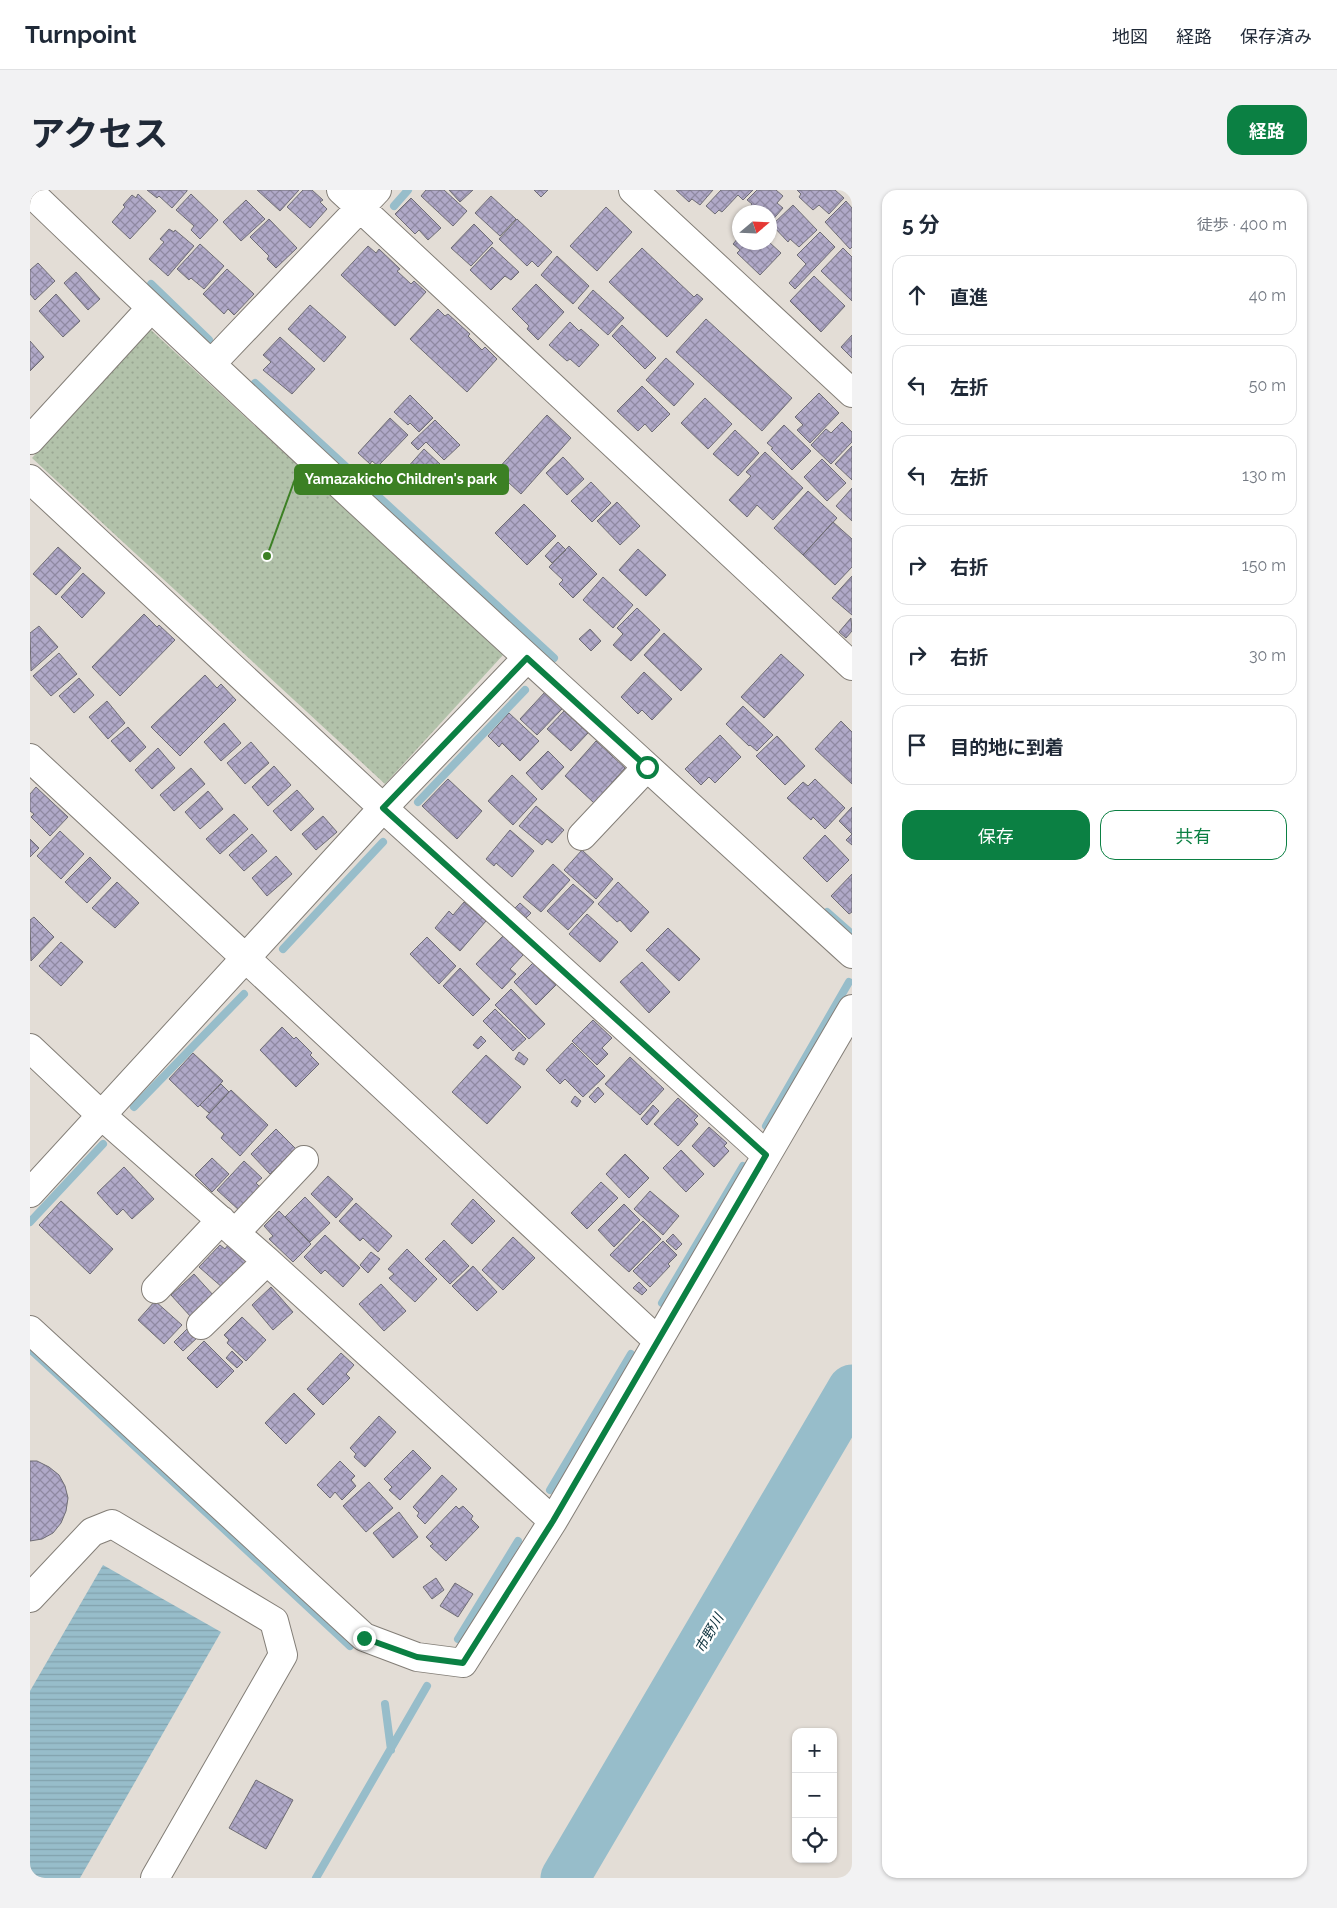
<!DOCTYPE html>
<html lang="ja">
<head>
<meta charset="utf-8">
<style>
  :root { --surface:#fff; --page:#f2f2f3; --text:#1f2937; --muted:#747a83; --line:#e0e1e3; --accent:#0b8043 }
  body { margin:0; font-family:Raleway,"Noto Sans JP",sans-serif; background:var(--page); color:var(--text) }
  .controls { position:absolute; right:15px; bottom:15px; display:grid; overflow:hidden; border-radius:10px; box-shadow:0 1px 4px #0004 }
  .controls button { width:45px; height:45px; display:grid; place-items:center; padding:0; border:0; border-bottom:1px solid var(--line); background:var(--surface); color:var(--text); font:25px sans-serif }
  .compass { position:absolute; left:702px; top:15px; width:45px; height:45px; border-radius:50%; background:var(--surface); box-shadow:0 1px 4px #0004; rotate:71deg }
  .stop { position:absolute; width:15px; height:15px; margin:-11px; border:4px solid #0b8043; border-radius:50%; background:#fff }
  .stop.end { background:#0b8043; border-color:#fff; box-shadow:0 1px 5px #0008 }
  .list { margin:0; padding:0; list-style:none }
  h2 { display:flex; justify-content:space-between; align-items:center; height:65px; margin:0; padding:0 20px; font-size:21px }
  h2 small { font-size:16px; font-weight:400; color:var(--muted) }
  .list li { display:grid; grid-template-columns:32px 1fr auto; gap:15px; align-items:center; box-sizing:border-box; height:80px; margin:0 10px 10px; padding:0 10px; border:1px solid var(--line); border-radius:15px }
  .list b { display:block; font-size:19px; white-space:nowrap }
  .list em { font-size:16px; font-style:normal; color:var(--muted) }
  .actions { display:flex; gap:10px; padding:15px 20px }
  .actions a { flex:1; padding:11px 0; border:1px solid var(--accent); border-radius:15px; text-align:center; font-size:18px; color:var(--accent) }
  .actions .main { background:var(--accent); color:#fff }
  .icon { flex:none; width:28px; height:28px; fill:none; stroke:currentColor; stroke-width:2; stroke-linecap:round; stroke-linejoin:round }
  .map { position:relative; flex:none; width:822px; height:1688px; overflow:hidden; border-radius:15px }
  header { display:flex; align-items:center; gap:30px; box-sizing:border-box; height:70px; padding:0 25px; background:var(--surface); border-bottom:1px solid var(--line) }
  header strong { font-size:24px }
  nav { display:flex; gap:28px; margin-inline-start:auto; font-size:18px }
  .intro { display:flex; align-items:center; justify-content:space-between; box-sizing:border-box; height:120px; padding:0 30px }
  h1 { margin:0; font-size:35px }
  .button { padding:12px 22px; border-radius:15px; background:var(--accent); color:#fff; font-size:18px; font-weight:700 }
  main { display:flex; gap:30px; padding:0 30px }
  aside { flex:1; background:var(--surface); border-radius:15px; box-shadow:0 1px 4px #0004 }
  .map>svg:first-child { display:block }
  .park { fill:url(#park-dots) }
  .water { fill:url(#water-rules) }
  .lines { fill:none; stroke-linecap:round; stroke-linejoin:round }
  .stream { stroke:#97bdca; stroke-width:8 }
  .river { stroke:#97bdca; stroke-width:49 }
  .building { fill:url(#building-cross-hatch); stroke:#6f6d75 }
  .minor-casing { stroke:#837e77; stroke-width:30 }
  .minor { stroke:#fff; stroke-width:28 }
  .route { stroke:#0b8043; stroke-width:6 }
  .labels { text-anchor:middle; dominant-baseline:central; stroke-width:5; stroke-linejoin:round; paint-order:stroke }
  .water-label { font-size:14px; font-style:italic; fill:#0b303b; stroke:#fff }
  .leader { fill:none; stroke:#3c8024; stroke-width:2 }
  .callout-dot { fill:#3c8024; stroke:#fff; stroke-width:2 }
  .callout { fill:#3c8024; stroke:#3c8024; stroke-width:2 }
  .callout-label { font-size:14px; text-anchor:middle; font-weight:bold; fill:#fff }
</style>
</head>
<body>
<header>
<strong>Turnpoint</strong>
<nav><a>地図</a><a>経路</a><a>保存済み</a></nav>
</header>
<div class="intro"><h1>アクセス</h1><a class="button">経路</a></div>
<main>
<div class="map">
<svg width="822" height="1688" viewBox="0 0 822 1688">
  <defs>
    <pattern id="park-dots" width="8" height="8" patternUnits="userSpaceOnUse" patternTransform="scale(1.25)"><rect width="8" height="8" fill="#b2c2aa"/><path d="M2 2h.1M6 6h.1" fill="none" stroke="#99a692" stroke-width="1.8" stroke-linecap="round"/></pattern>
    <pattern id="water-rules" width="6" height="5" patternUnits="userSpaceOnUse" patternTransform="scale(1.25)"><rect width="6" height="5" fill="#97bdca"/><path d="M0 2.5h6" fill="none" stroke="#82a2ad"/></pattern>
    <pattern id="building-cross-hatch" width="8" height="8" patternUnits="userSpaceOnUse" patternTransform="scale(1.25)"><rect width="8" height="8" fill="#b0a9c8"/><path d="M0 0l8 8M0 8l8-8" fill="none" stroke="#8f89a2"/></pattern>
  </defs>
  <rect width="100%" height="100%" fill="#e3ddd6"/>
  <!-- park -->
  <path class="park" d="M120,139l353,326 -118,129 -353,-326z"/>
  <!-- water -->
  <path class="water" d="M73,1375l118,67 -141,246h-50v-187z"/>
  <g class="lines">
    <!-- stream -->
    <path class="stream" d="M364,16l14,-16
      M121,94l58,56
      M225,193l299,275
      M388,612l107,-112
      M797,722l25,22
      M253,759l100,-107
      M104,917l110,-113
      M736,936l83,-144
      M0,1032l73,-78
      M632,1113l81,-137
      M0,1159l320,297
      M520,1300l81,-136
      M428,1449l60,-98
      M355,1514l6,46
      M286,1688l111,-192"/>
    <!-- river -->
    <path class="river" d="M535,1688l287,-489"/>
  </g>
  <!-- building -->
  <path class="building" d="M117,0h40v1l-15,17 -13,-12 -2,2z
    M227,0h42l-19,21z
    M273,0h9l11,10 -3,2 7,7 -17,19 -23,-21z
    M396,0h18l23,21 -14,15 -32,-30z
    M419,0h24l-13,12z
    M504,0h14l-7,7z
    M646,0h37l-13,15 -8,-6 -3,3z
    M691,0h32l-10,10 -5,-5 -16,17 -3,-2 -4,4 -9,-8z
    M727,0h19l7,6 -6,7 6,5 -14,16v-12h-13l-6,-5 2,-3 -5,-4z
    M767,0h38l9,8 -15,16 -10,-9 -6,5 -14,-13 2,-3z
    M108,4l18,17 -26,28 -18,-17 13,-15 -2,-2 9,-10 4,3z
    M161,4l27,26 -18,19 -9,-9 3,-4 -18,-16z
    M461,6l25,23 -16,17 -25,-23z
    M381,8l30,30 -13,12 -9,-10 -4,4 -20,-20z
    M216,10l19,19 -24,22 -18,-19z
    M816,11l6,7v39l-2,2 -25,-27z
    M763,15l24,25 -18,17 -9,-8 -2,3 -16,-17z
    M576,17l26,25 -35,39 -27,-25z
    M239,29l28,29 -21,20 -9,-9 2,-3 -19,-19z
    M487,29l35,33 -14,15 -6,-6 -5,5 -28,-27z
    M444,34l19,19 -22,23 -20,-18z
    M139,39l5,3 1,-2 19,16 -26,30 -19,-17 15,-17 -4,-3z
    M790,42l15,15 -40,42 -6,-6 17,-19 -9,-9z
    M709,47v5h30l12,11 -21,22 -23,-22 3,-3 -7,-6z
    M170,54l24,22 -20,23 -13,-11 -2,2 -12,-11z
    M338,56l8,7 3,-4 21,20 -3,2 14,13 3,-3 12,11 -31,34 -54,-51z
    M462,57l27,25 -8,8 -6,-4 -14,14 -21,-20z
    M612,58l52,49 3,-3 6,5 -36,38 -58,-55z
    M813,58l9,9v44l-31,-30z
    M527,66l32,30 -16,18 -32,-29z
    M8,73l17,18 -20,19 -5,-6v-24z
    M197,79l27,25 -20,21 -6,-6 -4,5 -21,-20z
    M46,82l24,27 -12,11 -24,-27z
    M784,86l31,30 -24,26 -31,-31z
    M506,94l28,28 -26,28 -11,-11 2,-3 -17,-17z
    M563,100l31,28 -16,17 -30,-27z
    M26,104l24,27 -17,16 -24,-26z
    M280,115l36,32 -22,25 -36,-33z
    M408,119l7,7 3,-2 22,20 -2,2 14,14 3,-3 12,12 -30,33 -57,-53z
    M676,129l86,79 -30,33 -86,-79z
    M540,132l9,9 2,-2 18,16 -20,22 -9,-8 -3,2 -18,-16z
    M592,135l34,33 -11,11 -33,-33z
    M822,145v23l-11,-11z
    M250,147l35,32 -23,25 -29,-24 8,-8 -8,-7z
    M0,151l14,16 -14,14z
    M636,168l28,26 -20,22 -28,-26z
    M612,196l28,28 -18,18 -7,-8 -7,7 -21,-20z
    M789,203l20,20 -29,30 -13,-13 6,-5 -8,-8z
    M380,205l23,23 -14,14 -9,-9 -2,2 -14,-13z
    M675,208l27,26 -24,25 -27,-26z
    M517,225l24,23 -50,56 -25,-23z
    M360,228l18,17 -30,31 -6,-5 -2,3 -12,-11z
    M405,230l25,25 -16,15 -18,-18 -8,8 -7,-7z
    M812,232l10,10v10l-21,22 -20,-19 15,-16 5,4z
    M754,235l27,26 -19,19 -21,-21 2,-1 -6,-5z
    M705,240l24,23 -21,23 -25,-22z
    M822,256v34l-17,-16z
    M394,259l17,16 -27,29 -17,-15z
    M735,262l38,36 -30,32 -16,-15 -10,12 -18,-17 22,-24 -5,-4z
    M533,267l21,22 -17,16 -21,-22z
    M792,269l24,24 -19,18 -23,-24z
    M561,292l20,21 -19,19 -21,-21z
    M822,298v33l-16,-15z
    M778,301l29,27 -34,37 -29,-27z
    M587,312l23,24 -20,19 -23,-24z
    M494,314l32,32 -29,29 -32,-32z
    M803,332l19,17v28l-17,18 -32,-30z
    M528,352l8,8 -14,13 -7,-7z
    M539,356l28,28 -24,24 -14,-14 4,-4 -14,-13z
    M28,357l23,21 -25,27 -23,-21z
    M608,359l28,26 -20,21 -27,-26z
    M53,383l22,20 -23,25 -21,-21z
    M822,386v39l-20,-17z
    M573,387l30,28 -20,23 -30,-28z
    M607,418l23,22 -29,31 -18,-16 10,-11 -6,-6z
    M114,424l13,13 2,-2 16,15 -55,56 -28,-29z
    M821,428l1,13 -6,7 -7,-6z
    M9,436l19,21 -27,24 -1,-38z
    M560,439l11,12 -10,10 -12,-12z
    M634,443l38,36 -21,22 -37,-36z
    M29,463l18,21 -26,22 -18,-20z
    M751,464l23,21 -40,43 -23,-21z
    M614,482l28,27 -20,21 -10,-10 -4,4 -17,-17z
    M175,485l12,13 4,-4 15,16 -56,56 -29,-29z
    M49,488l15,17 -20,18 -15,-17z
    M515,502l17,17 -25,26 -17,-16z
    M77,511l18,22 -17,16 -19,-22z
    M713,516l30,29 -16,16 -7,-6 -1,1 -23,-22z
    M534,521l24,22 -17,18 -24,-22z
    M479,523l30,28 -19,20 -18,-18 -3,4 -11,-11z
    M811,531l11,11v52l-37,-35z
    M194,533l17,20 -20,18 -17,-19z
    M98,537l18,20 -16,15 -19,-21z
    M690,545l21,22 -26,26 -6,-6 -8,8 -16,-16z
    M747,546l28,30 -20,19 -29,-29z
    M566,551l29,27 -31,35 -29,-27z
    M221,552l18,21 -24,21 -18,-21z
    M128,558l17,20 -23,21 -17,-19z
    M518,561l16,16 -22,23 -16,-17z
    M244,576l17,19 -23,21 -16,-19z
    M161,578l14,16 -31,27 -14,-16z
    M482,585l25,24 -24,26 -25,-24z
    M418,589l34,32 -25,28 -35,-33z
    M785,589l30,29 -20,21 -12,-12 -2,3 -24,-22 16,-16 5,4z
    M6,597l32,30 -18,19 -19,-19 3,-3 -4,-3v-17z
    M267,600l17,19 -23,22 -18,-20z
    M178,601l15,18 -23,20 -15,-17z
    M506,616l28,24 -12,13 -5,-4 -5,6 -23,-19z
    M822,617v27l-13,-13z
    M204,624l14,15 -28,25 -14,-15z
    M293,626l14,16 -21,18 -14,-16z
    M480,640l24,21 -22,26 -16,-14 -2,3 -8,-7z
    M30,641l24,23 -23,25 -24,-23z
    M222,644l15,17 -23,20 -15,-16z
    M822,644v11l-6,-5z
    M795,645l24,25 -22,22 -24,-24z
    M0,649l9,9 -9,9z
    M552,660l31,29 -17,20 -32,-29z
    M246,666l16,18 -25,22 -15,-18z
    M60,667l21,21 -24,25 -22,-21z
    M523,674l17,16 -29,32 -18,-15z
    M822,684v38l-3,2 -18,-18z
    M87,692l22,21 -24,25 -23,-20z
    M588,692l31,30 -18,20 -11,-12 -3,2 -19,-18z
    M543,694l21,18 -26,28 -21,-19z
    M434,712l22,19 -26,30 -25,-23 14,-17 4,4z
    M490,713l11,10 -5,5 -11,-10z
    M557,724l31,28 -18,20 -31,-28z
    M4,727l20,20 -23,24 -1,-41z
    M638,738l32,31 -21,22 -33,-31z
    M473,746l20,19 -13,14 6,5 -14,15 -26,-25z
    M397,747l29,29 -17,18 -29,-30z
    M31,752l22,20 -22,24 -22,-20z
    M612,772l28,30 -21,21 -29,-31z
    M503,773l23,22 -20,20 -22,-23z
    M430,778l30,31 -17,17 -30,-30z
    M481,799l34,35 -16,15 -34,-34z
    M465,819l31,30 -13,12 -30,-30z
    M563,830l19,18 -10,10 6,6 -11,11 -25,-24z
    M252,837l12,12 2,-2 16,16 -2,2 9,9 -23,23 -36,-37z
    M451,846l5,5 -8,8 -5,-4z
    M542,853l33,33 -22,21 -18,-18 -5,5 -14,-14z
    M489,862l9,7 -4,6 -9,-6z
    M163,863l30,28 -25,26 -29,-28z
    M456,865l35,32 -34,37 -35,-32z
    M600,867l34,32 -24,26 -35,-31z
    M191,894l8,8 -20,21 -9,-8z
    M568,897l6,7 -9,9 -6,-6z
    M201,900l37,35 -28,31 -19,-18 3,-4 -18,-17z
    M545,906l6,5 -4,6 -6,-5z
    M648,908l20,18 -4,4 4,4 -20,22 -24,-22z
    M623,915l6,6 -12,14 -6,-6z
    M679,937l18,16 -3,3 5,5 -15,16 -22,-21z
    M246,939l22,22 -14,14 -2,-2 -12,11 -19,-20z
    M651,960l23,24 -18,18 -23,-24z
    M595,964l24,24 -20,20 -23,-24z
    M182,968l17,16 -17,18 -17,-17z
    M214,971l18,17 -6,5 5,5 -21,23 -23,-21z
    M94,977l30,32 -22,20 -9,-10 -6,6 -20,-22z
    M298,986l25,23 -17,19 -25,-24z
    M571,992l17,16 -31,31 -16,-16z
    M620,1001l29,25 -16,19 -29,-26z
    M275,1007l25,26 -20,19 -25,-25z
    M443,1009l22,22 -23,23 -21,-20z
    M31,1011l52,48 -23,25 -51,-49z
    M326,1013l36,33 -14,16 -15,-14 -3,3 -21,-20z
    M594,1014l16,16 -26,27 -16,-17z
    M249,1021l32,33 -18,18 -24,-23 4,-3 -9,-10z
    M613,1031l18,18 -32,33 -19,-17z
    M643,1044l9,10 -6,6 -10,-9z
    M295,1045l35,33 -17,19 -18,-17 -4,4 -17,-17z
    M483,1047l22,21 -32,32 -21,-20z
    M414,1050l25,26 -19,18 -25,-25z
    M633,1051l14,14 -9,9 2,2 -20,21 -17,-16z
    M190,1055l5,4 3,-4 18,17 -23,26 -24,-21z
    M377,1059l30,30 -22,23 -26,-24 5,-4 -6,-5z
    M341,1062l9,7 -12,14 -8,-8z
    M443,1076l24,26 -20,19 -25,-25z
    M164,1084l20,22 -23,21 -20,-22z
    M609,1092l8,8 -5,5 -9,-7z
    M351,1094l25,27 -22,20 -25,-27z
    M241,1097l22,25 -20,18 -21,-25z
    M125,1111l27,24 -18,19 -26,-24z
    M212,1127l24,23 -20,21 -19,-18 2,-3 -5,-5z
    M159,1137l9,10 -15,14 -9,-9z
    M174,1151l30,30 -17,17 -30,-30z
    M202,1161l11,11 -6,6 -11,-10z
    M311,1163l13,12 -8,9 4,4 -27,27 -16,-16z
    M264,1203l21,21 -29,30 -21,-21z
    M349,1226l17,16 -31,35 -11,-10 2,-3 -6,-6z
    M383,1260l18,18 -31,32 -11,-10 3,-3 -8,-8z
    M0,1271h7l12,6 10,8 6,11 3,12 -2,13 -5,12 -8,10 -11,6 -12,2z
    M310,1271l15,15 -4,4 5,6 -14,14 -7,-8 -5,6 -13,-13z
    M412,1285l15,14 -32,35 -8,-8 2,-3 -6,-6z
    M339,1292l24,26 -27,24 -23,-26z
    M426,1316l3,3 4,-3 10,10 -2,3 8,8 -33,34 -16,-15 3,-2 -7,-7z
    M369,1322l19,25 -25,21 -20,-25z
    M406,1388l8,12 -12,9 -9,-12z
    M425,1393l18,11 -15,23 -18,-11z
    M226,1590l37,20 -27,49 -37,-21z"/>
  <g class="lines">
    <!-- minor casing -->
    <g class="minor-casing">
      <path id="minor" d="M311,0l511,476
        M603,0l219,203
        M0,2c269,259 546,510 822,762
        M181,174l166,-174
        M0,250l121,-132
        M0,289l353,329 383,347
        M0,568l628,583
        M552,646l65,-69
        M0,858l71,67 166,146 286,260
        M0,1003l353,-385 144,-150
        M205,1043l69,-73
        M126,1099l65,-69
        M171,1135l66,-64
        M0,1140l334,307 53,20 46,6 90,-142 299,-512
        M0,1408l62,-66 20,-8 162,97 9,34 -128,223"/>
    </g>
    <!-- minor -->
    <use href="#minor" class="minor"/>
  </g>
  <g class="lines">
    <!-- route -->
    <path class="route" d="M334,1448l53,19 46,6 90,-142 213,-366 -383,-347 144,-150 120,109"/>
  </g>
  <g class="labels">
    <!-- water labels -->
    <g class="water-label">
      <text transform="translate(679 1443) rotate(-60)">市野川</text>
    </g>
  </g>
  <!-- callouts -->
  <path class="leader" d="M237 366L265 289"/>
  <circle class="callout-dot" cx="237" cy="366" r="5"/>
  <rect class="callout" x="265" y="275" width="213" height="29" rx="5"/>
  <g class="callout-label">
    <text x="371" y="294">Yamazakicho Children's park</text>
  </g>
</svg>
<div class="controls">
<button>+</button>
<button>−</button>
<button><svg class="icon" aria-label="locate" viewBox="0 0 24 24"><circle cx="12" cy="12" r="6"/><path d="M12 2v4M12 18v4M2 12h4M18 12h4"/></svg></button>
</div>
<svg class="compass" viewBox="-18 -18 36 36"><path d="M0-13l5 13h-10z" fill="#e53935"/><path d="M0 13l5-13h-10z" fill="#747a83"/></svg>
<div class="stop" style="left:617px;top:577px"></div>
<div class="stop end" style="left:334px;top:1448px"></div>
</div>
<aside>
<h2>5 分<small>徒歩 · 400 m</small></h2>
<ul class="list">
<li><svg class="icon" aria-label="ahead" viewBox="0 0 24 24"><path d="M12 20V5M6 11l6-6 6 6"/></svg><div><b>直進</b></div><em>40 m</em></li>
<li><svg class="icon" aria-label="left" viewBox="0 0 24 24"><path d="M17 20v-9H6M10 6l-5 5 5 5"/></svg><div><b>左折</b></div><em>50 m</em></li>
<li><svg class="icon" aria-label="left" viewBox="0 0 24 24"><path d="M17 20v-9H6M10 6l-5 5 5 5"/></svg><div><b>左折</b></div><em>130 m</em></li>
<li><svg class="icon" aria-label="right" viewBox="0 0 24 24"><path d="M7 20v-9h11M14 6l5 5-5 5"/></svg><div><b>右折</b></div><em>150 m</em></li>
<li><svg class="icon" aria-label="right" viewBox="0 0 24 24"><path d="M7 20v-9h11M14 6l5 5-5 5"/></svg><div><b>右折</b></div><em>30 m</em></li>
<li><svg class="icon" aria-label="arrive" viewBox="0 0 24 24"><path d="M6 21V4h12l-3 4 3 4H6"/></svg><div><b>目的地に到着</b></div></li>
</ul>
<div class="actions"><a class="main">保存</a><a>共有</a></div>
</aside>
</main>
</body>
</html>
